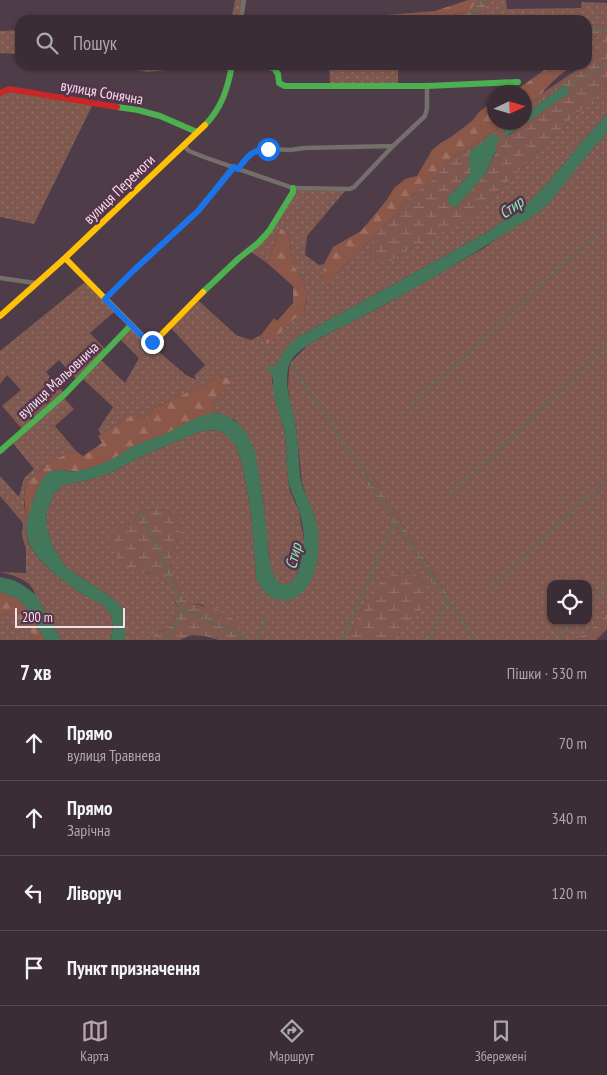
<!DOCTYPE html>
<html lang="uk">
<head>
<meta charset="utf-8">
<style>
  :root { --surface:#3a2d36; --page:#41353e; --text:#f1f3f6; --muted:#aba8ad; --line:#544951; --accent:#b9a5b3 }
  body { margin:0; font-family:"PT Sans Narrow",sans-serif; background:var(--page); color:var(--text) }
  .controls { position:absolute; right:15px; bottom:15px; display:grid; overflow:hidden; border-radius:10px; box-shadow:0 1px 4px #0004 }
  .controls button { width:45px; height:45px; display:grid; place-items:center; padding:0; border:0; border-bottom:1px solid var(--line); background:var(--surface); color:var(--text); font:25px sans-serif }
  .compass { position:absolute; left:487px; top:85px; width:45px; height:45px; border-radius:50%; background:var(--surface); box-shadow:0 1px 4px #0004; rotate:86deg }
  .scale { position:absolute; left:15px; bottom:12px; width:110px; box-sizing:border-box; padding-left:5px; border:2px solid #f3deec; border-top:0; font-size:14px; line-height:18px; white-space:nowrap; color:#f3deec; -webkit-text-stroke:4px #56344c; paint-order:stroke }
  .stop { position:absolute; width:15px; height:15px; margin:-11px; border:4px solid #1a73e8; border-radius:50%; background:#fff }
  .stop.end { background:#1a73e8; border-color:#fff; box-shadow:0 1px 5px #0008 }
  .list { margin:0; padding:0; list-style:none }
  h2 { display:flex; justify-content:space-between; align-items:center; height:65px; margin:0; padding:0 20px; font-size:21px }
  h2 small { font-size:16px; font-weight:400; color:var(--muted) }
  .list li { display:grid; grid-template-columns:32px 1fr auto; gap:15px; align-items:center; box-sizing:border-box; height:75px; padding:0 20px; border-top:1px solid var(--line) }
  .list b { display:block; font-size:19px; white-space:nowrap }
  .list p { margin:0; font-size:16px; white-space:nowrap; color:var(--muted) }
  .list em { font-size:16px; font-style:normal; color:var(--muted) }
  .icon { flex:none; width:28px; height:28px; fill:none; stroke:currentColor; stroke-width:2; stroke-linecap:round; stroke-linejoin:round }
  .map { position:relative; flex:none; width:607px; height:640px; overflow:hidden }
  .search { position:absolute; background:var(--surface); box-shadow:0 1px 4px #0004; left:15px; right:15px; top:15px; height:55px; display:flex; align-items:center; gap:12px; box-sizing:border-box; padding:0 18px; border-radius:15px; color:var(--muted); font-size:19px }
  .sheet { height:365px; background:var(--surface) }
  nav { display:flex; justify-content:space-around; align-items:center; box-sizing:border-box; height:70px; border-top:1px solid var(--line); background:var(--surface); font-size:14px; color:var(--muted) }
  nav a { display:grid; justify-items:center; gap:2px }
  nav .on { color:var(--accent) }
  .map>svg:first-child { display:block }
  .grass { fill:url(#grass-dots); fill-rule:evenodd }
  .forest { fill:url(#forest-firs) }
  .wetland { fill:url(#wetland-marsh); fill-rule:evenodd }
  .water { fill:#42775b }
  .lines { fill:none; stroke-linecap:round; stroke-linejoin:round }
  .stream { stroke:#42775b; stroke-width:1 }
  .street { stroke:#746f6a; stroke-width:4.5 }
  .fast { stroke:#4caf50; stroke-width:6 }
  .slow { stroke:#ffc107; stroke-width:6 }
  .jam { stroke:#c62828; stroke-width:6 }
  .route { stroke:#1a73e8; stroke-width:6 }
  .labels { text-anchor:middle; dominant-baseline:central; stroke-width:5; stroke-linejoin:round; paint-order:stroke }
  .street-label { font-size:15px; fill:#f3deec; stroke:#56344c }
  .water-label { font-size:16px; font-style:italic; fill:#8ee7b6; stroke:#56344c }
</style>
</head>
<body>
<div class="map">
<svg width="607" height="640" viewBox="0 0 607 640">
  <defs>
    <pattern id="grass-dots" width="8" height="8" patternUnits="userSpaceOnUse" patternTransform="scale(1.25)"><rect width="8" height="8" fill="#7f594f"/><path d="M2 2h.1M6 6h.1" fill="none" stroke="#927068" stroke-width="1.8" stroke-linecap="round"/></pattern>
    <pattern id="forest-firs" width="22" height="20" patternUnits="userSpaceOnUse" patternTransform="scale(1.25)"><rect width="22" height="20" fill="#8b5748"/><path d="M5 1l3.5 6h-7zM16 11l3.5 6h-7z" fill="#9c6f63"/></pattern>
    <pattern id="wetland-marsh" width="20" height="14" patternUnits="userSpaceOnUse" patternTransform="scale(1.25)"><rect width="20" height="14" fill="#7f594f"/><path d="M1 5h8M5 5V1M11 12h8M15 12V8" fill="none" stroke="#927068"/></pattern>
  </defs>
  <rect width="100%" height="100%" fill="#4e3c48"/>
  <!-- grass -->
  <path class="grass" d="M235,0h7l-3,20h-124l23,-5 94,2z
    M488,0h18l1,9 74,-1 1,-6 25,1v23l-14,-2h-6v-4h-92l-9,-6 -1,-6z
    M20,30v24l-20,-1v-22z
    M587,35l12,2 3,5v6l-15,15z
    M111,65h20l3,1 3,-1h41l-4,4 -26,3z
    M329,65h69v19h-68z
    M607,88v26l-26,29 -33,40 -22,22 -40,28 -188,104 -14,14 -11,21v2l-1,8 13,53 3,46 2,10 9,20 5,30 -1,11 -6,21 -2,5 -6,6h-5l-4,-1 -5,-4 -5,-14 -7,-66 -8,-44 -3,-9 -5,-10 -12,-16 -17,-7 -5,-5 1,-7 20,-21 -2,-4 -15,2 -63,30 -7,12 -12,-7 -34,21 -3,-4 15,-23 -30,-28 18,-19 24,23 14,-25 -18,-18 10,-12 55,47 9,4 1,-1 -2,-2 11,-11 -34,-37 28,-27 37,34 15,5 10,-5 4,7 3,2 11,-9 7,-9 18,-15 2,-8 1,-8 -4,-13 -9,-15 -2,-9 -3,-22 -8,-8 -14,35 -17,-12 28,-32 19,-29 48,1 -38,45 -2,19 14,10 5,-1 -1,15 15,-6 11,-13 23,-22 -2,16 17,9 101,-61 93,-92z
    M9,91l84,13 -59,120 -34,-7v-123z
    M607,133v481l-19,18 -14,8h-182l29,-29 3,-28 -11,-11 -20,2 -30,32 -15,34h-111l7,-3 -41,-32 -14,-2 -7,-6 -11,-26 1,-16 8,-23 -8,-20 -12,-3 -18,1 -10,13 -11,2 19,47c29,3 28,13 38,37l-7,16 -6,5 -8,2 -7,8h-25v-7l-8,-31 -12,-9 -37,-24 -7,-8 -9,-17 -6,-17 1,-16 7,-17 9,-9 12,-3 13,-2 22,-7 34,-18 57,-24 17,-1 6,4 7,5 5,7 6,18 9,47 5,65 30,24 12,-4 20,-59 -3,-20 -10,-24 -3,-11 -6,-55 -5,-17 -3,-22 1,-19 2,-7 16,-16 11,-7 61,-31 105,-60 63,-44 46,-56zM370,473l77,121v5l-4,-2 -47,-69h-5v-8l-26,-46zM551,584h37v37h-37z
    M85,282l30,29 -25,22 16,17 -29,30 -18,-20 -13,12 18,21 -42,36 -20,-23 19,-16 -14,-15 -7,9v-33z
    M64,398l10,11 -19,17 21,25 -14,5 -16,9 -8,8 -11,8c-1,5 -3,10 -3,15 -1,8 2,18 3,26 0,5 -1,11 0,16 6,23 40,46 59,58 6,3 12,5 17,9 11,8 12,24 7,35h-49l-26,-46c-3,-14 -22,-19 -35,-22l26,1v-24l-4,-13 1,-13 -23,-27v-20l19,21 5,-19 10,-9 -22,-27z
    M0,613c18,0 27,13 36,27h-36z"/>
  <!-- forest -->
  <path class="forest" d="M468,0h9l-6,11c-39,10 -78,9 -117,9l8,-3 73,-6z
    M551,65h22l-18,14 -14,15 -16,14 -1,-16h-12l6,-3z
    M494,101v21l12,1 -36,24 -17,10 -22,24 -27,21 -6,10 -43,43 -6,5 -21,24 -5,-5 1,-15 9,-17 28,-16 25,-30 8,-13 11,-9 12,-3 15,-26 10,-8 9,-5 21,-16 7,-9z
    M281,228l8,8 3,22 2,8 9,16 4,13 -3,16 -18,15 -7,9 -11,9 -3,-2 -4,-7 13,-17 3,3 16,-18v-17l-26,-23z
    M232,376l3,3 -21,22 -1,7 5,5c-17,1 -30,11 -45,18 -12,5 -24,9 -36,14 -10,4 -19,12 -30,17 -9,3 -19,7 -29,9 -11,2 -22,-5 -32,4 -11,11 -15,35 -19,50l-3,-29 3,-15 11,-8 8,-8 16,-9 14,-5 7,5 19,-13 -4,-7 37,-23 12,7 7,-12 63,-30z
    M0,592c29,7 32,26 45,48h-9c-9,-14 -18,-27 -36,-27z"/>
  <!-- wetland -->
  <path class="wetland" d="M477,0h11l-3,8 1,6 9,6h-80l38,-5 17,-4z
    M587,24h6l14,2v62l-26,22 -93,92 -22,18 -51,26 -28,17 -11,-1 -6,-8 2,-16 26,-26 6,-10 27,-21 22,-24 17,-10 36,-24h8l-10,7 4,6 61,-45 -2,-4 -4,-1 -38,29v-7l16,-14 43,-29h3v-2l14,-15 1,-6 -3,-5 -12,-2zM497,150l-13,25 -29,33 -6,-12 21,-22z
    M370,473l77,121v5l-4,-1 -47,-70h-5v-8l-27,-41 1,-5z
    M160,509l12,3 6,4 2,16 -8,23 -1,16 11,26 7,6 27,6 22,13 6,15 -7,3h-18l-14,-4 -13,-1 -12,5h-30l7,-8 8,-2 6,-5 7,-17 -12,-26 -6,-5 -11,-4 -9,-1 -19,-9 -10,-16 1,-15 9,-7 11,-2 10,-13z
    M413,572c3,3 9,8 11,12 10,23 -17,43 -32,56h-44l15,-34 17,-23 13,-9z
    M607,614v15l-11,11h-22l14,-8z"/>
  <!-- water -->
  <path class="water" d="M563,86l4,1 2,4 -1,3 -61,42h-3c-1,-11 12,-14 20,-14l1,-7z
    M607,114v19l-14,15 -46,57 -7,6c-63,42 -129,81 -196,115 -16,8 -49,22 -55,39 -6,22 4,43 7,64 3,17 2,35 5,52 3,13 10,24 14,36 8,25 4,79 -29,83 -16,2 -26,-11 -30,-24l-5,-65 -9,-47 -6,-18 -6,-7 -6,-5 -6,-4 -17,1 -57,24 -34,18 -22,7 -13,2 -12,3 -9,9 -7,17 -1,16 6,17 9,17 7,8 37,24 12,9 4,6 3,6 1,10v16h-15c5,-11 4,-25 -6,-34 -5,-4 -12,-6 -18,-10 -18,-11 -55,-37 -59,-60 -2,-10 2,-22 5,-32 4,-11 7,-25 17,-32 10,-5 19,1 28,-1 12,-2 29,-8 39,-14 7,-4 13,-9 21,-12 7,-4 15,-6 23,-9 15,-6 42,-24 57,-23 5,1 10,3 15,6 11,6 19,21 23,33 2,9 3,19 5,28 3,18 5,35 7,53 1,13 1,28 6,40 2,5 6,11 11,11 7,1 12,-7 14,-13 7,-19 8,-40 1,-60 -3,-11 -9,-20 -11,-31 -2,-15 -1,-30 -3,-45 -2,-13 -8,-26 -11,-39 -2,-9 0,-16 -2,-24l-5,-1 1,-5h8c5,-12 12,-21 22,-29l188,-104 40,-28 22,-22 33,-40z
    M493,133l7,6 -5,6 2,4 -13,26 -29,33 -7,-5 1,-7 21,-22 -1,-21z
    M0,577l13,3 8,4 14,10 26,46h-16c-13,-22 -16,-41 -45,-48z"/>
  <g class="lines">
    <!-- stream -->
    <path class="stream" d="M478,18l-2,-3 -2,-7 5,-6 5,-2
      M462,20c8,-2 17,-3 25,0
      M587,29h16l4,2
      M567,88l40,-25
      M291,363l72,108
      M406,411l201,-187
      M365,474l82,125 29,41
      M451,495l156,-149
      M142,512l40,96 68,32
      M490,589l117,-110
      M588,607l19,-20
      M168,640l14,-31
      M257,640l10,-23
      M342,640l52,-118
      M430,640l17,-41
      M557,640l18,-19"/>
    <!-- street -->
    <path class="street" d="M241,20l3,-20
      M185,143l1,5 3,3 15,6 89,31 57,1 4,-2 39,-41 32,-30 2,-8v-22
      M238,169l10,-13 9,-6 11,-1 22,1 14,-2 89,-2
      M0,278l35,5
      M105,299l28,-28 65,-60 35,-44"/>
    <!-- fast -->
    <path class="fast" d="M256,65l18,3 4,6 1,9 6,3h142l91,-4
      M117,107l21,3 22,6 37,16
      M205,125c17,-17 23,-38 27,-60
      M203,292l35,-33 20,-16 11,-12 24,-39v-4
      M0,451l65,-57 66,-69"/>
    <!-- slow -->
    <path class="slow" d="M65,258l81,82 5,2 8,-5 44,-45
      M0,316l65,-58 140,-133"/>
    <!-- jam -->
    <path class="jam" d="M0,93l9,-4 108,18"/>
  </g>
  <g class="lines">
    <!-- route -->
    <path class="route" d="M152,342l-6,-2 -41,-41 28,-28 65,-60 36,-44 4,2c10,-13 13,-19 30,-20"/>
  </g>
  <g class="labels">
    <!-- street labels -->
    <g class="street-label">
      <text transform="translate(102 92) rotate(10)">вулиця Сонячна</text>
      <text transform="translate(119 189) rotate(-44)">вулиця Перемоги</text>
      <text transform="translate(58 380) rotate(-43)">вулиця Мальовнича</text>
    </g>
    <!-- water labels -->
    <g class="water-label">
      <text transform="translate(511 207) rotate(-35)">Стир</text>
      <text transform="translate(293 556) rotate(-76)">Стир</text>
    </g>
  </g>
</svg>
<div class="controls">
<button><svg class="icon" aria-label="locate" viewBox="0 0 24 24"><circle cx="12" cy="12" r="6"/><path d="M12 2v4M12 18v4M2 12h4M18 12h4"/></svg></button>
</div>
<svg class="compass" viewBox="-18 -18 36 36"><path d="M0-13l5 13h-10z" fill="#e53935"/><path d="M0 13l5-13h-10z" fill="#aba8ad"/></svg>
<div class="scale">200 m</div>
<div class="stop" style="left:268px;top:149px"></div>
<div class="stop end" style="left:152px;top:342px"></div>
<div class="search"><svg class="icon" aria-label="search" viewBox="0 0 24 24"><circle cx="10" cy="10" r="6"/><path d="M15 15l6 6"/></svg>Пошук</div>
</div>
<section class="sheet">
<h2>7 хв<small>Пішки · 530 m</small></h2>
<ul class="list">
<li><svg class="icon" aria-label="ahead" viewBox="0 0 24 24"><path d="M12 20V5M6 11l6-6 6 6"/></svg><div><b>Прямо</b><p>вулиця Травнева</p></div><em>70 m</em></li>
<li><svg class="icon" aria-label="ahead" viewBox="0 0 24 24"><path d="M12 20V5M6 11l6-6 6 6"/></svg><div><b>Прямо</b><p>Зарічна</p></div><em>340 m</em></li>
<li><svg class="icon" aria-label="left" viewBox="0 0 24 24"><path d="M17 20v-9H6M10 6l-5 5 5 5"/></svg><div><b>Ліворуч</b></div><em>120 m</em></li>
<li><svg class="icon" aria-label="arrive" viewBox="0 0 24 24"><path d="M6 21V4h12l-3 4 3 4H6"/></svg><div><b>Пункт призначення</b></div></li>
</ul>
</section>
<nav>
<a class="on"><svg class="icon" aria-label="map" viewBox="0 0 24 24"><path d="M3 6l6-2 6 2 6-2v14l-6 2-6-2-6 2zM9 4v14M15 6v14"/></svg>Карта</a>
<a><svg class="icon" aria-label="directions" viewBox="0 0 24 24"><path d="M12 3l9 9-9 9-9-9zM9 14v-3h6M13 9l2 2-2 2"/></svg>Маршрут</a>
<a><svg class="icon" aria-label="saved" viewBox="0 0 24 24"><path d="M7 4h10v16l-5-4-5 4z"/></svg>Збережені</a>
</nav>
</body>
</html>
